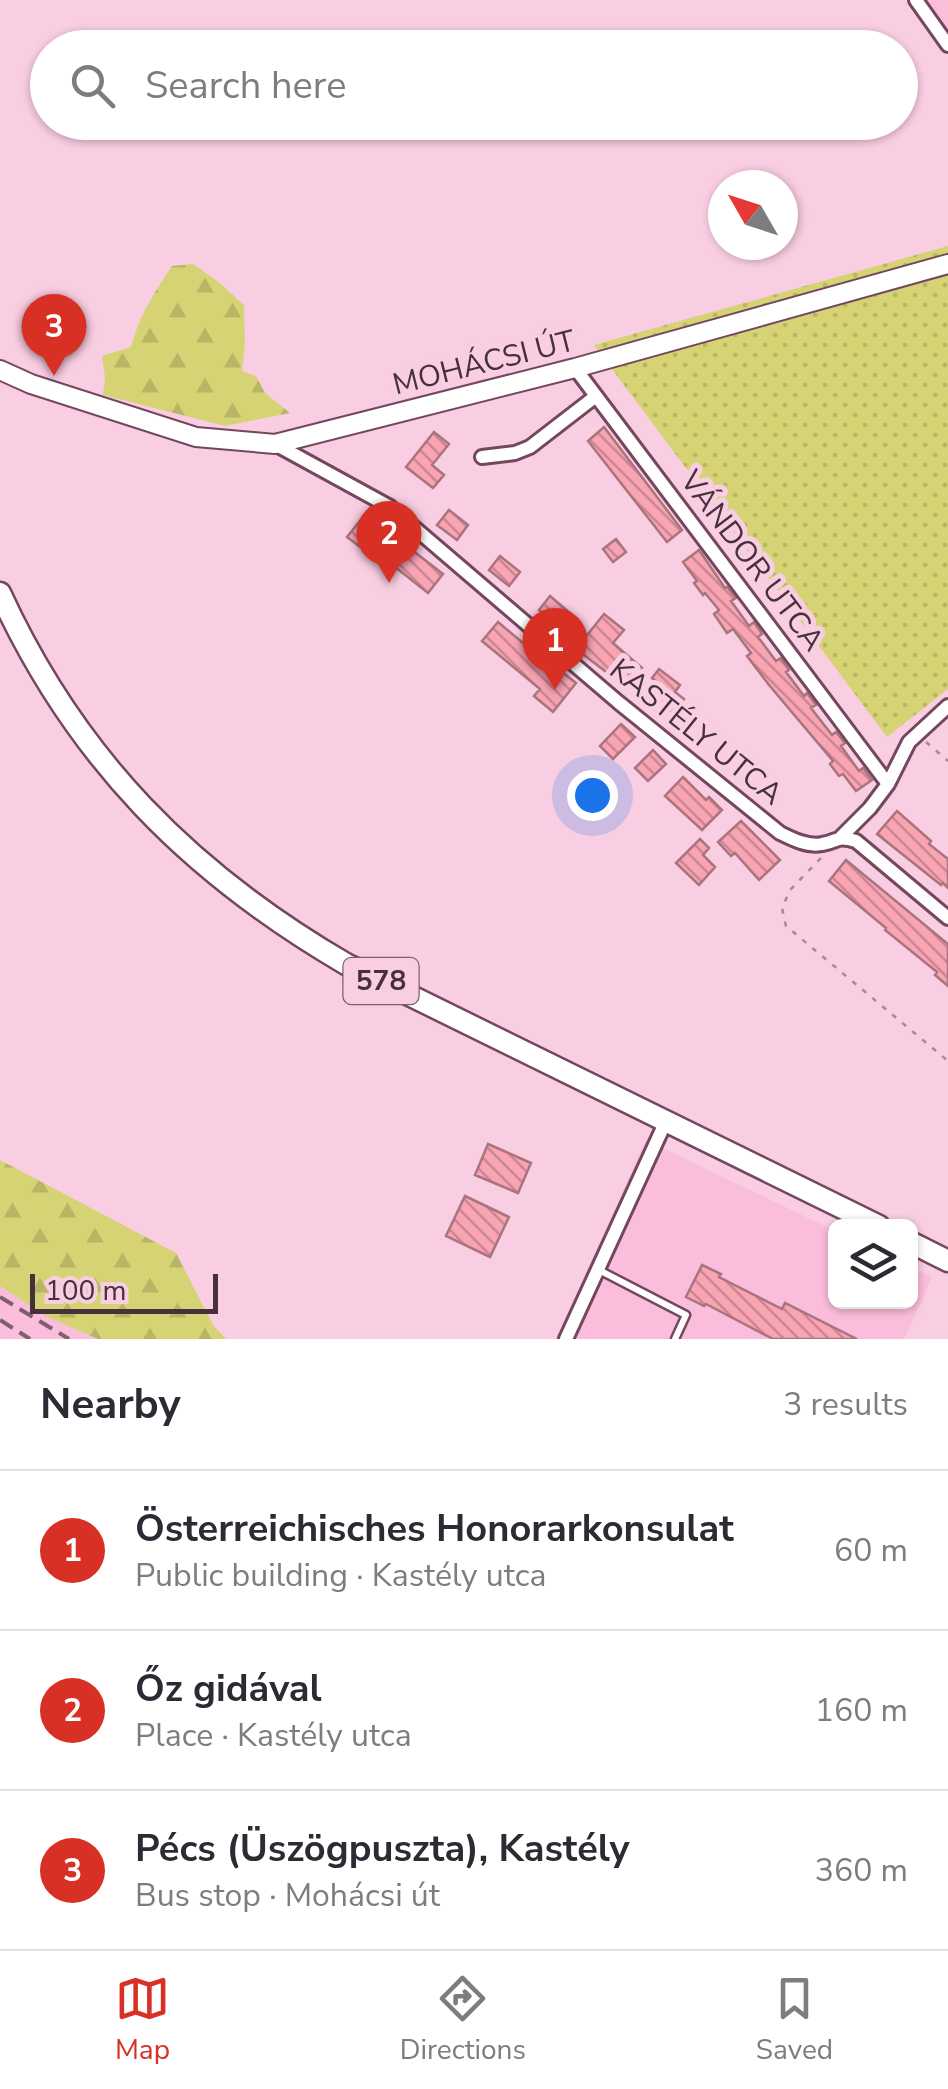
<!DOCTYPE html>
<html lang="en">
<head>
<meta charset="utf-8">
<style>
  :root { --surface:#fff; --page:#f2f2f3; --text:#2b2b33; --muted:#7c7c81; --line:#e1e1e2; --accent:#d93025 }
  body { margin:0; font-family:"Nunito Sans",sans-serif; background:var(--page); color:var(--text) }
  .controls { position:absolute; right:30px; bottom:30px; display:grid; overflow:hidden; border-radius:15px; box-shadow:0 2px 8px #0004 }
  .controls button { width:90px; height:90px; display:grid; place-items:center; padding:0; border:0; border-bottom:2px solid var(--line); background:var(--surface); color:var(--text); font:50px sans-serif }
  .compass { position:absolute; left:708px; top:170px; width:90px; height:90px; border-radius:50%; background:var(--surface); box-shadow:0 2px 8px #0004; rotate:309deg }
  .scale { position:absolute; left:30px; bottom:25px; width:188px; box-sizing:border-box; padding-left:10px; border:5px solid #46313b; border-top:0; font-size:28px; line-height:35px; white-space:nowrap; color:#46313b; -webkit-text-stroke:8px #f9cde2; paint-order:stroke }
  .you { position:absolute; left:592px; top:795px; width:35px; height:35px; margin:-25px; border:8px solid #fff; border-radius:50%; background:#1a73e8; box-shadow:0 0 0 15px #1a73e833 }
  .badge { display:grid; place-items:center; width:65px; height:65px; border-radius:50%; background:var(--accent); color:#fff; font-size:32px; font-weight:700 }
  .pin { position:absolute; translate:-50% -82px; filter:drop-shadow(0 2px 5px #0008) }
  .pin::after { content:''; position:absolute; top:52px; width:35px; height:30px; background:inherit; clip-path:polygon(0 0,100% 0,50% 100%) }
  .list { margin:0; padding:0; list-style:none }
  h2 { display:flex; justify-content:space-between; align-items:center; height:130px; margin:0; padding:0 40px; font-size:42px }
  h2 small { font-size:32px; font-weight:400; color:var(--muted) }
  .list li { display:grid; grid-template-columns:65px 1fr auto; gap:30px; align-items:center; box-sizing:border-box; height:160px; padding:0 40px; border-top:2px solid var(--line) }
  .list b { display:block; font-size:38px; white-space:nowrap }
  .list p { margin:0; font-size:32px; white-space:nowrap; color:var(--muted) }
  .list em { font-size:32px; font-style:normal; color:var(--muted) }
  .icon { flex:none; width:55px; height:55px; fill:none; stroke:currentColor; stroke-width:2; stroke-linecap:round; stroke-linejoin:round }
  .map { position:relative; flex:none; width:948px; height:1339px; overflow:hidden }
  .search { position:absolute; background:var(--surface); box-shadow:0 2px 8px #0004; left:30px; right:30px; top:30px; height:110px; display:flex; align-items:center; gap:25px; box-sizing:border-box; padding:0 35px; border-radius:55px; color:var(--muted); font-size:38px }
  .sheet { height:610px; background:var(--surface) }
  nav { display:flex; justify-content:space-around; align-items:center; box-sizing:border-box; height:140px; border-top:2px solid var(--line); background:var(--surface); font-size:28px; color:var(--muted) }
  nav a { display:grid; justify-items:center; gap:5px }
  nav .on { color:var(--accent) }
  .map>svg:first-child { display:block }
  .built { fill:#fabddb }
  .green { fill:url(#green-dots) }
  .forest { fill:url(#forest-firs) }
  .building { fill:url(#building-back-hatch); stroke:#aa747d; stroke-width:2.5 }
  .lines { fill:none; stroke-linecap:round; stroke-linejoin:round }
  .service-casing { stroke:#74475e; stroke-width:11 }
  .minor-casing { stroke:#74475e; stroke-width:18 }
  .secondary-casing { stroke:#74475e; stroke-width:22 }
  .primary-casing { stroke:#74475e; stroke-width:25 }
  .path { stroke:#a98797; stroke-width:2.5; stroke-dasharray:5 8; stroke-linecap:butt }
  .service { stroke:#fff; stroke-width:6 }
  .minor { stroke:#fff; stroke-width:12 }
  .secondary { stroke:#fff; stroke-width:18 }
  .primary { stroke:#fff; stroke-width:20 }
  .rail { stroke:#7c606d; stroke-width:4; stroke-dasharray:15 8; stroke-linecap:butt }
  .labels { text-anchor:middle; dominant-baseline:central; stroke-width:10; stroke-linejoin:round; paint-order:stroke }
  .shield { fill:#f9cde2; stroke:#7c606d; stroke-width:2.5 }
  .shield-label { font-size:28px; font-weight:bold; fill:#46313b }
  .street-label { font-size:30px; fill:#46313b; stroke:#f9cde2 }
</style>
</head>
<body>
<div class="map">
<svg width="948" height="1339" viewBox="0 0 948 1339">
  <defs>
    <pattern id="green-dots" width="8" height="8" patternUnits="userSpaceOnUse" patternTransform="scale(2.5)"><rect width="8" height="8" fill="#d5d373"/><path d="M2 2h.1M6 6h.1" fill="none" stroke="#b8b664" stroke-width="1.8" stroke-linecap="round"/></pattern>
    <pattern id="forest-firs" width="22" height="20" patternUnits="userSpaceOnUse" patternTransform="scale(2.5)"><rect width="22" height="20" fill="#d5d373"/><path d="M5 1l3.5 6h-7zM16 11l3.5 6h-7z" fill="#b8b664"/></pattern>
    <pattern id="building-back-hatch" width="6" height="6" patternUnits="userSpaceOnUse" patternTransform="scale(2.5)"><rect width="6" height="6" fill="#f8a4b3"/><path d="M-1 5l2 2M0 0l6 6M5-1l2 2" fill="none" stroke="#cb8693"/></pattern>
  </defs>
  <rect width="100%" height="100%" fill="#f9cde2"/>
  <!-- built -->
  <path class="built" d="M911,0h37v29l-10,9z
    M646,1140l189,91 1,71h74l1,-35 21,10 -28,62h-348z
    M0,1286l45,30 53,23h-98z"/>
  <!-- green -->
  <path class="green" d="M948,246v443l-61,48 -293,-392z"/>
  <!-- forest -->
  <path class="forest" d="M193,264l28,20 23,21 1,39 -3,27 14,5 9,17 25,20 -65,13 -122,-31 2,-17 -3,-22 29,-9c8,-31 23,-54 41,-81z
    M0,1160l176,93 37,72 13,14h-128l-53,-23 -45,-30z"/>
  <!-- building -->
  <path class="building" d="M604,427l78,103 -15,12 -79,-101z
    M434,432l15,12 -17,21 12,10 -11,13 -27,-21z
    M370,508l21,13 -6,8 58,45 -15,19 -57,-45 -4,4 -20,-15z
    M449,510l19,15 -11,15 -20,-15z
    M616,539l10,13 -13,10 -10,-13z
    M699,550l26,38 2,-1 9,11 -5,3 18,25 5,-4 8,12 -4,3 18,24 5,-3 8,12 -3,2 18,24 3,-3 9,12 -5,3 21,27 4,-3 9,11 -4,3 18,25 4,-3 9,12 -16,11 -13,-17 -4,2 -9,-12 3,-3 -64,-76 -22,-29 4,-3 -18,-24 -6,4 -13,-19 5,-4 -14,-17 -2,2 -9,-12 3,-2 -14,-19z
    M500,556l20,16 -11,14 -20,-16z
    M550,596l21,18 -11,13 -21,-17z
    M604,614l20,16 -11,13 29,25 -16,19 -50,-38z
    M498,622l57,48 2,-2 19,15 -23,29 -19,-16 6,-7 -58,-48z
    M659,669l21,16 -5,7 9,7 -11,14 -11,-8 -5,7 -12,-10 14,-18 -7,-6z
    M621,724l14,13 -22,22 -13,-13z
    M653,750l13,14 -18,17 -13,-13z
    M683,777l23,23 3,-3 13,13 -20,20 -37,-34z
    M897,811l34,30 -2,3 19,15v29l-5,-5 -2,2 -64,-51z
    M741,821l39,39 -21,20 -24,-27 -4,3 -13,-14z
    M700,839l9,9 -6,7 12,12 -16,18 -23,-22z
    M846,860l102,84v42l-13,-11 2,-3 -52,-42 1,-2 -57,-47z
    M488,1144l43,19 -13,30 -43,-18z
    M465,1196l44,21 -19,40 -44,-21z
    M702,1265l19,9 -2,3 63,32 3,-6 72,36h-84l-67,-35 -2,2 -18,-9z"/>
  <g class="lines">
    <!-- service casing -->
    <g class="service-casing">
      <path id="service" d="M599,1270l87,45 -11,24"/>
    </g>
    <!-- minor casing -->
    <g class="minor-casing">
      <path id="minor" d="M916,0l32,45
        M575,368l313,416
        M275,444l115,63 228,195 162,131c12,6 28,14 42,11 18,-3 13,-9 34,-3l92,77
        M482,457l33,-4 15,-6 66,-51
        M841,837l29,-29 18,-24 21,-42 39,-36
        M566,1339l100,-218"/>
    </g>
    <!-- secondary casing -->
    <g class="secondary-casing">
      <path id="secondary" d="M0,370l31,14 165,53 79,7 300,-76 373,-104"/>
    </g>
    <!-- primary casing -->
    <g class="primary-casing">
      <path id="primary" d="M0,593c76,166 190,280 346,371l533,262
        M910,1242l38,19"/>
    </g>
    <!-- path -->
    <path class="path" d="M926,742l22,19
      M821,858l-31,32 -8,18 4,18 162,135"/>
    <!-- service -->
    <use href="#service" class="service"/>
    <!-- minor -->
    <use href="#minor" class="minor"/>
    <!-- secondary -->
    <use href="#secondary" class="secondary"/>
    <!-- primary -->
    <use href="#primary" class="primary"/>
    <!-- rail -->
    <path class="rail" d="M0,1297l69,42
      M0,1320l30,19"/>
  </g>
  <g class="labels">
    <!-- shield labels -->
    <rect class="shield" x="343.5" y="958" width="75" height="46" rx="8"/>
    <g class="shield-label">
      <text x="381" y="981">578</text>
    </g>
    <!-- street labels -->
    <g class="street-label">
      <text transform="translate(484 363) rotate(-14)">MOHÁCSI ÚT</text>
      <text transform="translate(752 561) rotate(53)">VÁNDOR UTCA</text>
      <text transform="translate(696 732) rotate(39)">KASTÉLY UTCA</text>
    </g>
  </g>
</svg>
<div class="controls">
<button><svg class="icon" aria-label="layers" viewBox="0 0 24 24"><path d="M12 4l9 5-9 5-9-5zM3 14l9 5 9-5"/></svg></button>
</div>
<svg class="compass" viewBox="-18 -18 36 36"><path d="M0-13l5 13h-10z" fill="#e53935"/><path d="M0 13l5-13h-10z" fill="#7c7c81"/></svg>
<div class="scale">100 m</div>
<div class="you"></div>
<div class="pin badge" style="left:555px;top:690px">1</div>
<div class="pin badge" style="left:389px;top:583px">2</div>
<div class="pin badge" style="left:54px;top:376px">3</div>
<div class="search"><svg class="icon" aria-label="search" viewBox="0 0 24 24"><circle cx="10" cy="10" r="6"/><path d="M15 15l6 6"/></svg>Search here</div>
</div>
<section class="sheet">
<h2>Nearby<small>3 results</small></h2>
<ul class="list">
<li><span class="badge">1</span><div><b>Österreichisches Honorarkonsulat</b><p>Public building · Kastély utca</p></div><em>60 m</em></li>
<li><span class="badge">2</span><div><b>Őz gidával</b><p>Place · Kastély utca</p></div><em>160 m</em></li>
<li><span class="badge">3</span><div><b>Pécs (Üszögpuszta), Kastély</b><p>Bus stop · Mohácsi út</p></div><em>360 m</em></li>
</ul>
</section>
<nav>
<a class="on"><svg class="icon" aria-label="map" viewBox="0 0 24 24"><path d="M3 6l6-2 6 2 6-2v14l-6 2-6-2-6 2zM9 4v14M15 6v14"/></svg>Map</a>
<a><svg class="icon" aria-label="directions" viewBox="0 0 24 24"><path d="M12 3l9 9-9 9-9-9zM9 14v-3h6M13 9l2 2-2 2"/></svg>Directions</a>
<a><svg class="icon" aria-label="saved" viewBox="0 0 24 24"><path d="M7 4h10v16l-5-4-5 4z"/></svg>Saved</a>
</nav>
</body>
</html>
